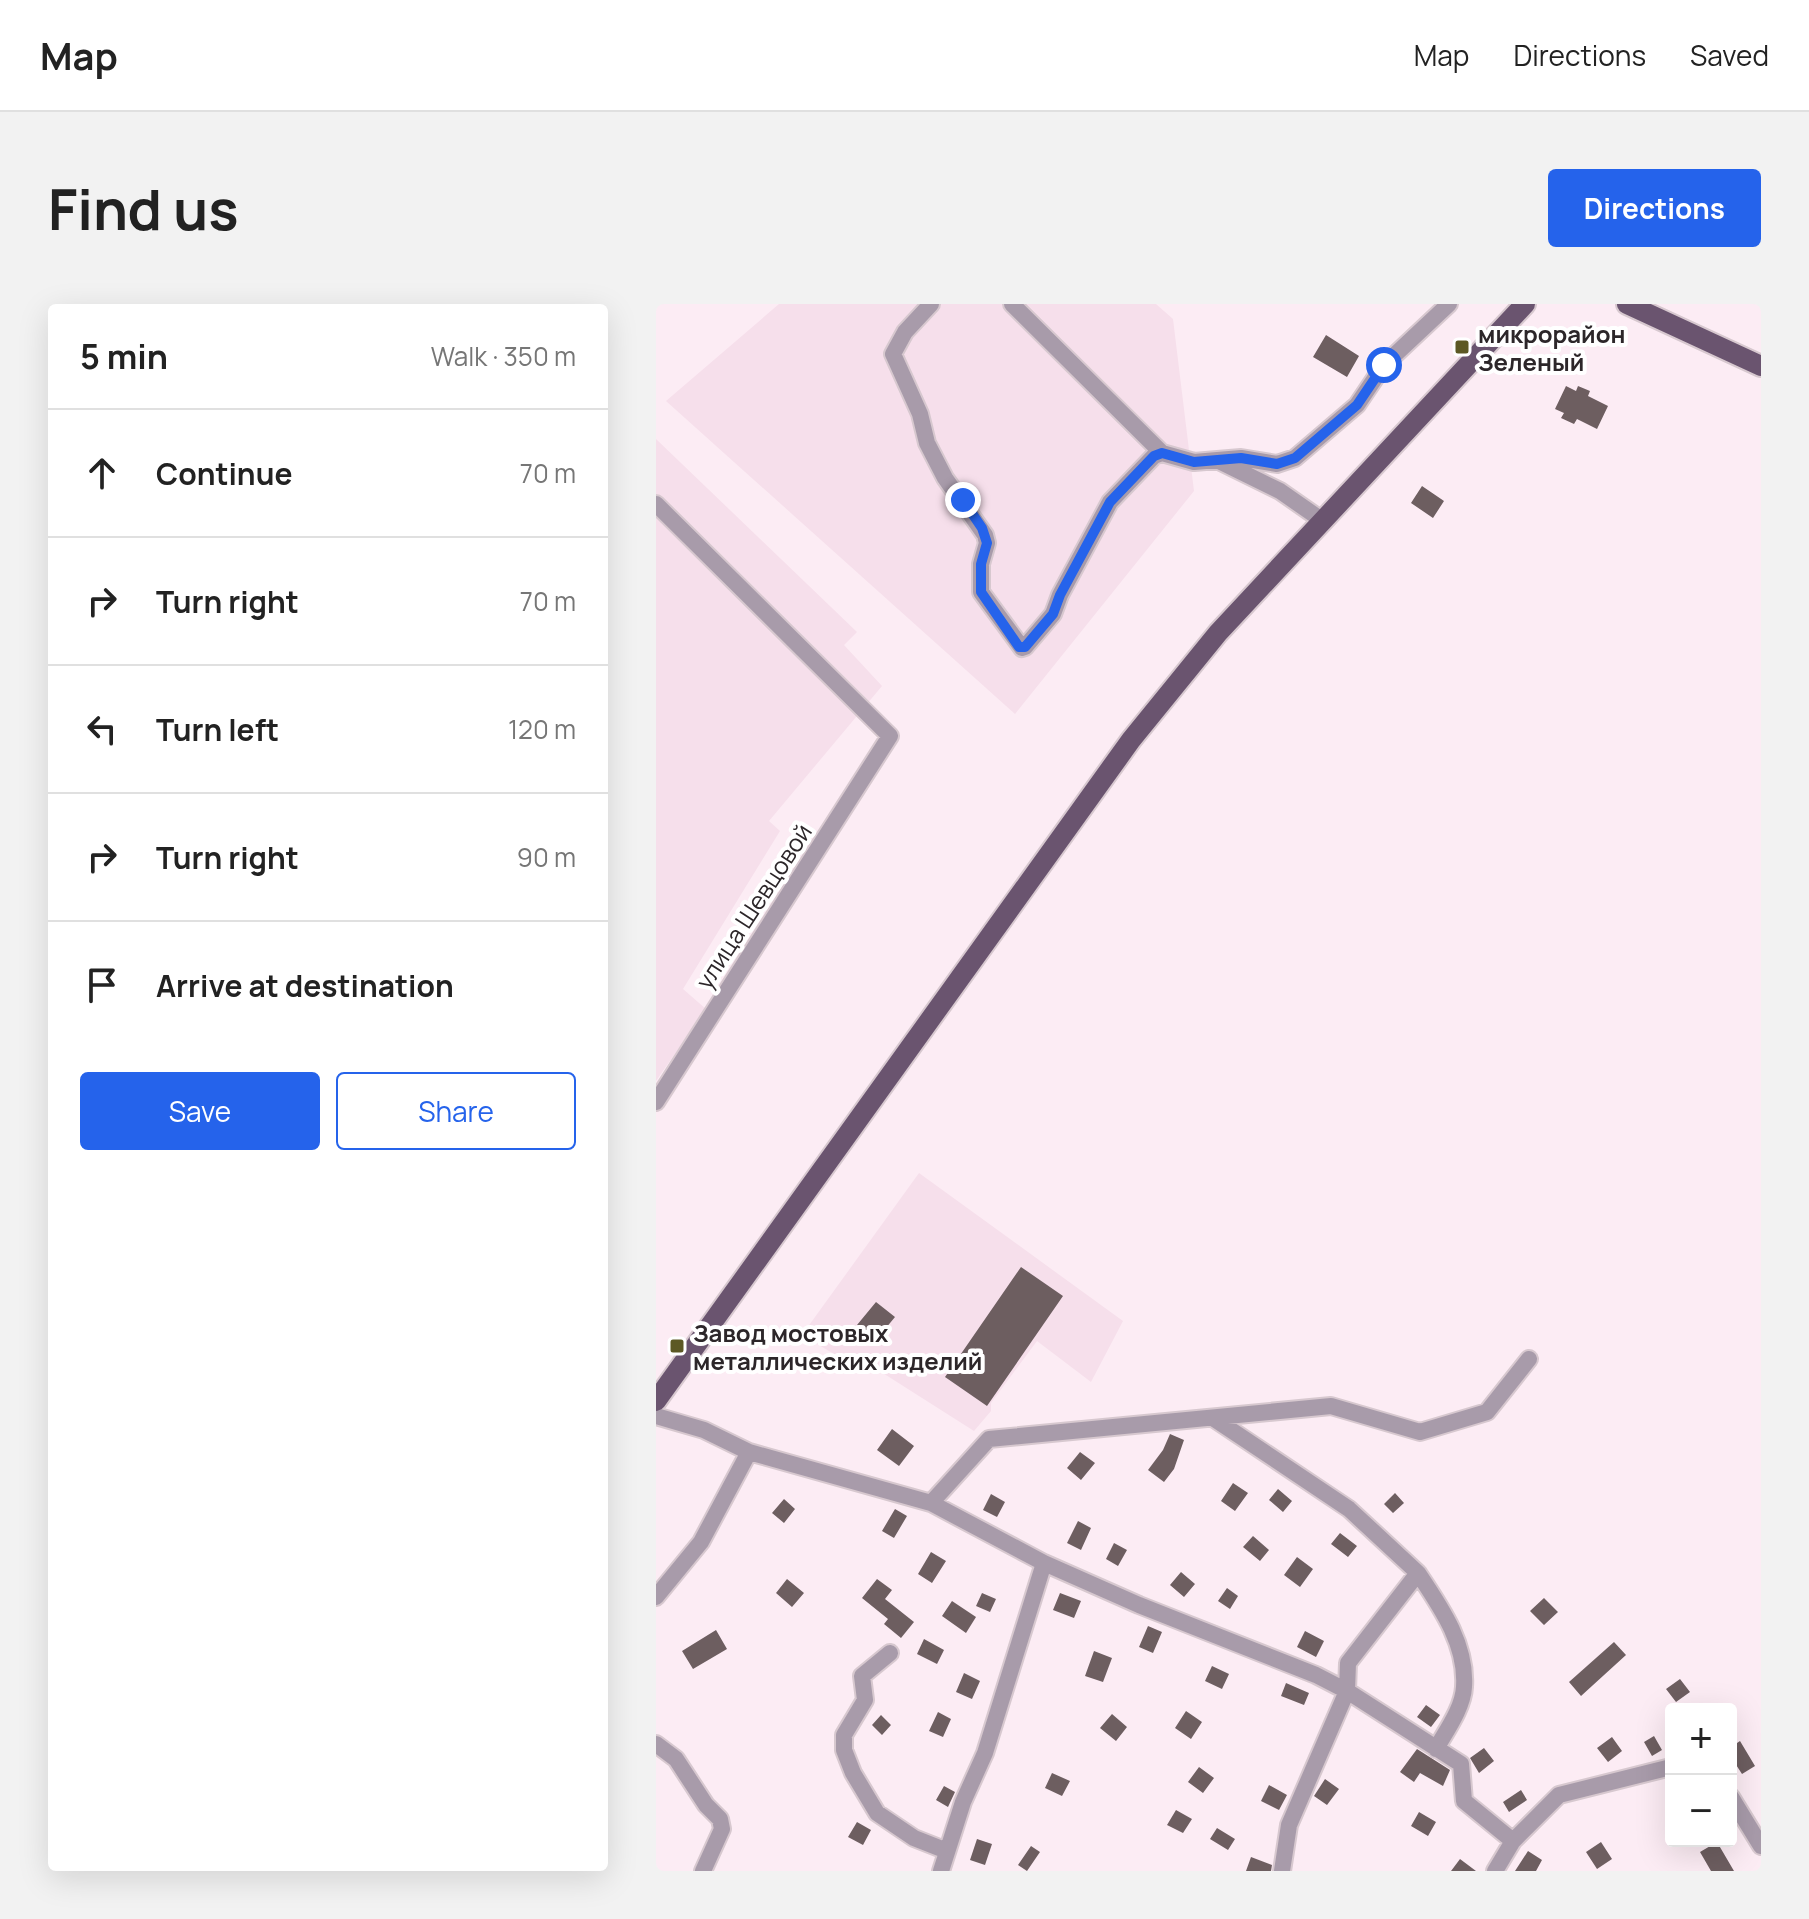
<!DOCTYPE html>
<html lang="en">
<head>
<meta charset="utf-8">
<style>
  :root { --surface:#fff; --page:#f2f2f2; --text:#222; --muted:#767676; --line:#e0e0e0; --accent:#2563eb }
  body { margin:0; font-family:Manrope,sans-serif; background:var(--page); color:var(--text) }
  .controls { position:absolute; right:24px; bottom:24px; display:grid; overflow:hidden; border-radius:8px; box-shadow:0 8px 32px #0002 }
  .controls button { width:72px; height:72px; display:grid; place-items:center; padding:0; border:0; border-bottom:2px solid var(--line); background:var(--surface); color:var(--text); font:40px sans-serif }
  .stop { position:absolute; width:24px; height:24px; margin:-18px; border:6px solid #2563eb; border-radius:50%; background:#fff }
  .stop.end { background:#2563eb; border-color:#fff; box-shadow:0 2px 8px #0008 }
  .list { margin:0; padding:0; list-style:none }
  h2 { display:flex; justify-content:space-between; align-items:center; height:104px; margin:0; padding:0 32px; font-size:34px }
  h2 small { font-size:26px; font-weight:400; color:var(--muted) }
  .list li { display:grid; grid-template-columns:52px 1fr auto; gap:24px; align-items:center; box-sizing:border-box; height:128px; padding:0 32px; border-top:2px solid var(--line) }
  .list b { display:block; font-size:30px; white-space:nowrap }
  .list em { font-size:26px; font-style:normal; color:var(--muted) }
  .actions { display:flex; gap:16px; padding:24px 32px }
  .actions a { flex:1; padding:18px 0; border:2px solid var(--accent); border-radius:8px; text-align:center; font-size:28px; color:var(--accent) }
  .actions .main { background:var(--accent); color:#fff }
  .icon { flex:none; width:44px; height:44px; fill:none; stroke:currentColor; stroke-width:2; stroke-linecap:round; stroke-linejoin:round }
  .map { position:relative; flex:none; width:1105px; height:1567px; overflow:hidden; border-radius:8px }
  header { display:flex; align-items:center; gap:48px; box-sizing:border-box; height:112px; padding:0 40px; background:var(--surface); border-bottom:2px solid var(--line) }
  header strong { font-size:38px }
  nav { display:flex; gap:44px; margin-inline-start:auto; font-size:28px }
  .intro { display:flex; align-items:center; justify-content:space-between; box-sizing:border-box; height:192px; padding:0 48px }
  h1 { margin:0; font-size:56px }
  .button { padding:20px 36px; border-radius:8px; background:var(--accent); color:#fff; font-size:28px; font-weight:700 }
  main { display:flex; gap:48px; padding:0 48px }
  aside { flex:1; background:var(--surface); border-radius:8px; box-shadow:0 8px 32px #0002 }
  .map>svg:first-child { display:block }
  .built { fill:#f6dfeb }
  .building { fill:#6d5e60 }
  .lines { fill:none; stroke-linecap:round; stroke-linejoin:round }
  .minor-casing { stroke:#d7c8cf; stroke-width:20 }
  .major-casing { stroke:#d7c8cf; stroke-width:24 }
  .minor { stroke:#a89baa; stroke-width:16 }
  .major { stroke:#6a546f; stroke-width:20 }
  .route { stroke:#2563eb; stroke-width:10 }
  .poi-dot { fill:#5c5824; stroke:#fff; stroke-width:3 }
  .labels { text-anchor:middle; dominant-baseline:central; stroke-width:8; stroke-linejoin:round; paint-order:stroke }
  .poi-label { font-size:24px; font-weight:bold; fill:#2c2629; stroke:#fff; text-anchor:start }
  .street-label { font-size:24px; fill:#2c2629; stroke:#fff }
</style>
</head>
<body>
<header>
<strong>Map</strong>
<nav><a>Map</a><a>Directions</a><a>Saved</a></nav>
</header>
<div class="intro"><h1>Find us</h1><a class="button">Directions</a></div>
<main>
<aside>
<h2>5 min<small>Walk · 350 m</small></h2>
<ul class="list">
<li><svg class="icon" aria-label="ahead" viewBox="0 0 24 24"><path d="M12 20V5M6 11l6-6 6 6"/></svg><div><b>Continue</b></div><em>70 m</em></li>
<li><svg class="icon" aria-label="right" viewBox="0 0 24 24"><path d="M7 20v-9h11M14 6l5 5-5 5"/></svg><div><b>Turn right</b></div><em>70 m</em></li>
<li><svg class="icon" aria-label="left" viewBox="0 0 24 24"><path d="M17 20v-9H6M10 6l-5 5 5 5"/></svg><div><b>Turn left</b></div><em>120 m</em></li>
<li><svg class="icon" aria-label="right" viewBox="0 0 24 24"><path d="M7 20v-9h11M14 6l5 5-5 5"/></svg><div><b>Turn right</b></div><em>90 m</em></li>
<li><svg class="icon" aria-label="arrive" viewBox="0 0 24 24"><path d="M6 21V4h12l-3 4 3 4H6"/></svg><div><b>Arrive at destination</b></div></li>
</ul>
<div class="actions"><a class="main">Save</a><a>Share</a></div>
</aside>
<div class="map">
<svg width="1105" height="1567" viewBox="0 0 1105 1567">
  <rect width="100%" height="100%" fill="#fcecf4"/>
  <!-- built -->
  <path class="built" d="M123,0h377l17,15 21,172 -179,223 -349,-313z
    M0,135l201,193 -13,13 38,41 -113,135 11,10 -97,158 23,20 -50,72z
    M263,869l204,148 -32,61 -54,-41 -46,62v8l-17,20 -107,-68 -6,7 -59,-35z"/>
  <!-- building -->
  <path class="building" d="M670,31l33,21 -12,21 -34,-20z
    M910,82l10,5 2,-5 12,5 -2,5 20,10 -11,23 -20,-10 -3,5 -13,-6 3,-5 -9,-4z
    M766,182l22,15 -11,17 -22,-15z
    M365,963l42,29 -76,110 -42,-29z
    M220,998l19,15 -19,23 -19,-15z
    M236,1125l22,17 -15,20 -22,-16z
    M514,1130l14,6 -10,29 -10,13 -16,-12 15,-20z
    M424,1148l15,11 -14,17 -14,-12z
    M577,1179l15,10 -13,18 -14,-10z
    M622,1185l14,12 -9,11 -14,-12z
    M739,1189l9,10 -11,10 -9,-9z
    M335,1190l14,8 -8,15 -14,-7z
    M128,1195l11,10 -11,14 -12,-10z
    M239,1205l12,7 -13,22 -12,-7z
    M422,1217l13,7 -10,22 -14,-7z
    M684,1229l17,13 -9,11 -17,-13z
    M597,1232l16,14 -9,11 -17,-14z
    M458,1239l13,7 -9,16 -12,-7z
    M275,1248l15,9 -14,22 -14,-9z
    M641,1253l16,12 -13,18 -16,-12z
    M525,1268l14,12 -11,13 -14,-12z
    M131,1275l17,14 -12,14 -16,-14z
    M221,1275l15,11 -7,9 29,23 -13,16 -17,-14 4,-5 -26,-21z
    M571,1284l11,8 -8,13 -12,-8z
    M326,1289l14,6 -6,13 -14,-6z
    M404,1289l21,8 -7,17 -21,-8z
    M888,1294l14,14 -14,13 -14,-14z
    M296,1297l24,16 -10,16 -24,-17z
    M492,1322l14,6 -9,21 -14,-6z
    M60,1326l11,19 -34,20 -11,-18z
    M649,1327l19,10 -8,16 -19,-10z
    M268,1335l20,11 -7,14 -20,-10z
    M958,1338l12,13 -45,41 -12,-14z
    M438,1347l18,7 -9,24 -18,-6z
    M556,1362l17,8 -7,15 -17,-8z
    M308,1369l16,8 -8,18 -16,-7z
    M1024,1375l10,13 -14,10 -10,-13z
    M630,1379l23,10 -5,12 -23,-9z
    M770,1401l14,10 -9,12 -14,-10z
    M530,1407l16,11 -11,17 -16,-11z
    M282,1408l13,7 -8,18 -14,-6z
    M456,1410l15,13 -11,14 -16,-13z
    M225,1411l10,10 -9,10 -10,-10z
    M998,1432l8,14 -10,6 -8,-14z
    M956,1433l10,14 -14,11 -11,-14z
    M1084,1437l15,25 -13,8 -11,-17v-10z
    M828,1444l10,13 -15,12 -9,-15z
    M761,1445l33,21 -7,16 -23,-13 -6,9 -14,-10z
    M543,1463l15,11 -11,15 -15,-11z
    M396,1469l18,8 -8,15 -17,-8z
    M669,1475l14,10 -12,16 -13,-9z
    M613,1481l18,10 -8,15 -18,-9z
    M288,1482l11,6 -7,15 -12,-7z
    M865,1486l6,10 -18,12 -6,-10z
    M520,1506l16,9 -9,14 -16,-8z
    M763,1508l17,10 -8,14 -17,-10z
    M201,1518l14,8 -8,15 -15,-8z
    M561,1524l18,11 -7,11 -18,-11z
    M321,1535l15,5 -7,21 -15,-5z
    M945,1538l11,17 -15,10 -11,-17z
    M1061,1538l17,29h-23l-11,-19z
    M375,1542l9,6 -13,19 -9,-6z
    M872,1547l14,9 -6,11h-21z
    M595,1553l21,8 -1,6h-25z
    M804,1555l16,12h-25z"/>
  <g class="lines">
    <!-- minor casing -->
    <g class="minor-casing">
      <path id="minor" d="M275,0l-26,28 -12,22 27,60 7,29 18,35 40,57 2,8 -6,21v28l41,56 3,-1 28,-33 7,-19 50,-93 44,-46 8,-3 32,9 47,-4 36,6 18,-6 62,-53 27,-40 65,-61
        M356,0l150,149
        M561,156l63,31 43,30
        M0,200l234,232 -234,366
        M0,1112l48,14 45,22 182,51 58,-64 342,-33 89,26 67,-20 42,-53
        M557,1114l136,91 69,64 -70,90 -1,28 -58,134 -7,46
        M275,1199l113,60 -59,190 -22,49 -22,69
        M388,1259l95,42 177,70 31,16 114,73 3,37 49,40
        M762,1269c22,33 49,71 46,114 -1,21 -18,44 -28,62
        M0,1293l45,-55 48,-90
        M234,1349l-28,23 3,24 -21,35v15l9,23 24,40 37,25 33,13
        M0,1440l20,15 30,46 14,14 2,10 -19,42
        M1075,1493l30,49
        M839,1567l18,-30 46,-46 112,-28"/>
    </g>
    <!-- major casing -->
    <g class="major-casing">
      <path id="major" d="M971,0l134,62
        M0,1097l475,-661 87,-107 307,-329"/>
    </g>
    <!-- minor -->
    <use href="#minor" class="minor"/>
    <!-- major -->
    <use href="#major" class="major"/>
  </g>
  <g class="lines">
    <!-- route -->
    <path class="route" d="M307,196l19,28 5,15 -6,21v28l38,55h6l28,-33 7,-19 50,-93 44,-46 8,-3 32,9 47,-4 36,6 18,-6 62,-53 27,-40"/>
  </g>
  <!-- markers -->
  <g class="poi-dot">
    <rect x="798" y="35" width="16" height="16" rx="4"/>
    <rect x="13" y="1034" width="16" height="16" rx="4"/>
  </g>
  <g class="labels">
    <!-- poi labels -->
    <g class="poi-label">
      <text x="822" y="29">микрорайон<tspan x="822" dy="28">Зеленый</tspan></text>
      <text x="37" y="1028">Завод мостовых<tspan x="37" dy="28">металлических изделий</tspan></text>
    </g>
    <!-- street labels -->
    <g class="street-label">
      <text transform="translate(97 602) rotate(-57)">улица Шевцовой</text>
    </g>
  </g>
</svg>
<div class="controls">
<button>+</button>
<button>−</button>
</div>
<div class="stop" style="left:728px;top:61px"></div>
<div class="stop end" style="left:307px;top:196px"></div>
</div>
</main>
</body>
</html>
